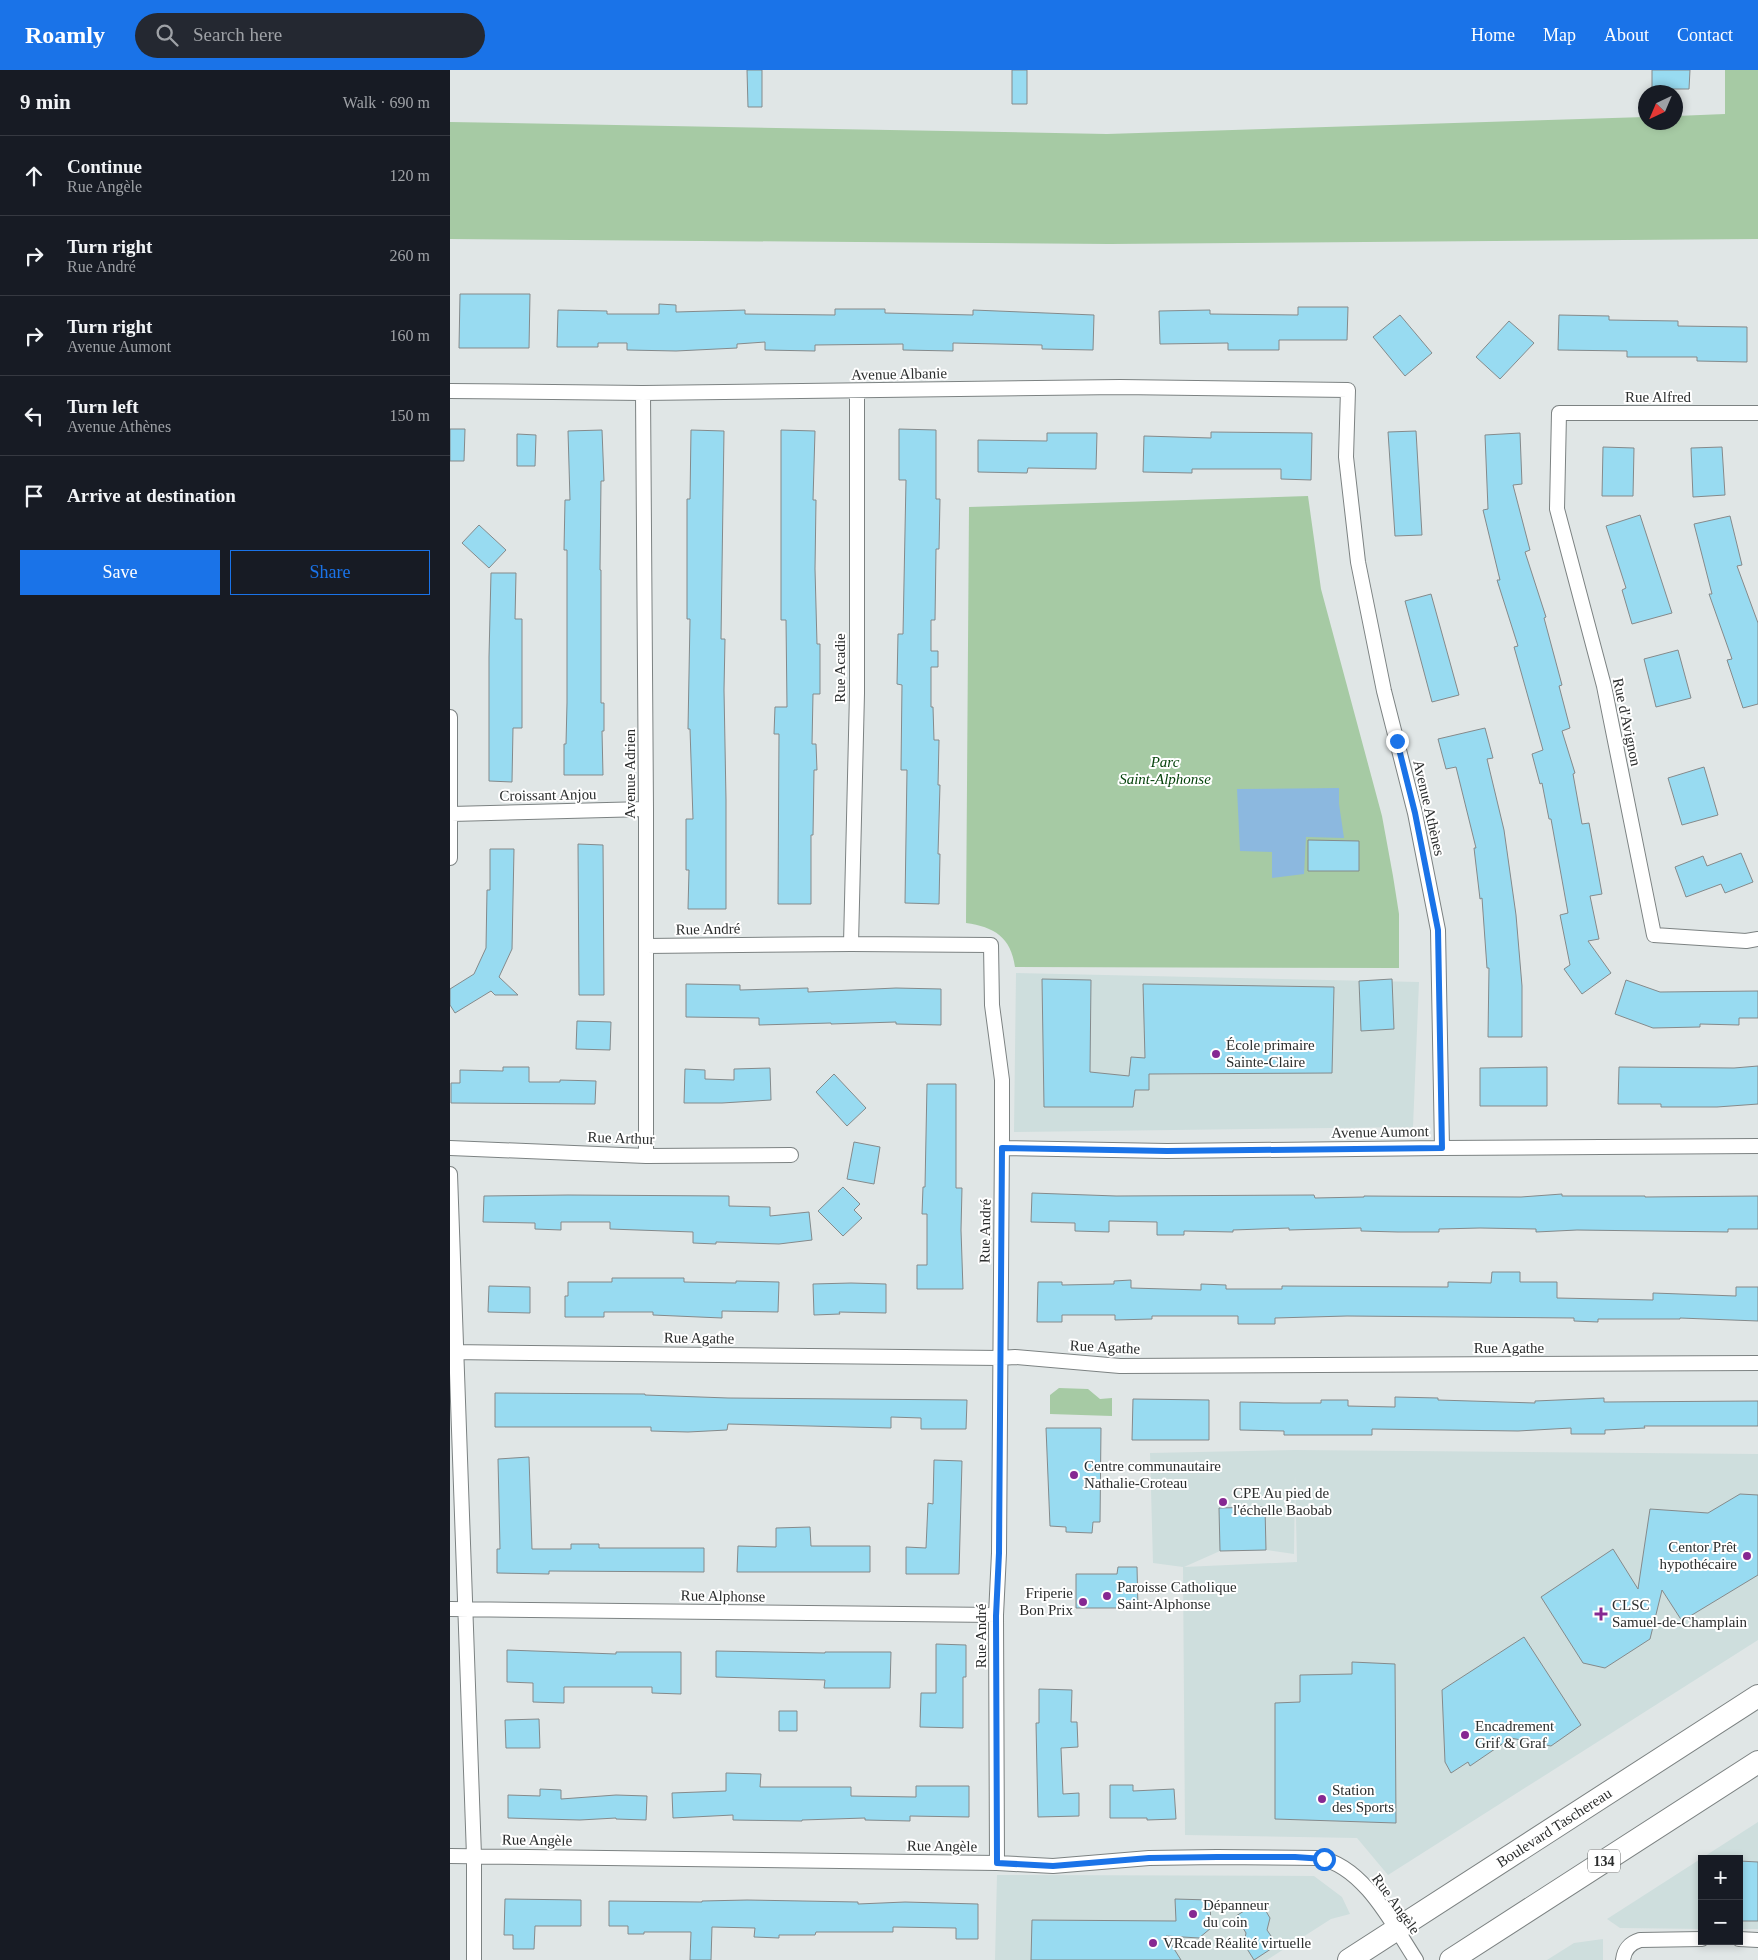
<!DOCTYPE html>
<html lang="en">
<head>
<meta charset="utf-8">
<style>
  :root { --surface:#171b24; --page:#242831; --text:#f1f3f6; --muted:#9ea1a6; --line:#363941; --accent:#1a73e8 }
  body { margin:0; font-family:"Times New Roman",serif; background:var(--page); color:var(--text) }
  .controls { position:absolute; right:15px; bottom:15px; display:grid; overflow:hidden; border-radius:0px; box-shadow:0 2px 8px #0003 }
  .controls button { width:45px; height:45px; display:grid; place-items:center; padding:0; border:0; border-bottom:1px solid var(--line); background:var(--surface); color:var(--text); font:25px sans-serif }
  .compass { position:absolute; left:1188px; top:15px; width:45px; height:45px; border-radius:50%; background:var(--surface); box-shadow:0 2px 8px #0003; rotate:224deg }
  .stop { position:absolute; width:15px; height:15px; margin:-11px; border:4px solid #1a73e8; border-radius:50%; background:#fff }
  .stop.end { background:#1a73e8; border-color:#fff; box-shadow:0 1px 5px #0008 }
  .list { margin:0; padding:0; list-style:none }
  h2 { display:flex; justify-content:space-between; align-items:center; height:65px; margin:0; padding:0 20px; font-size:21px }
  h2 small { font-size:16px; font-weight:400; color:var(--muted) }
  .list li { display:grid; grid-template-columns:32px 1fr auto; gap:15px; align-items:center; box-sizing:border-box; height:80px; padding:0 20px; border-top:1px solid var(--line) }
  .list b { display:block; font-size:19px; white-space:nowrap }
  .list p { margin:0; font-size:16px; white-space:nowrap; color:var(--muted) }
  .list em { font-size:16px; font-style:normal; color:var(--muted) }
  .actions { display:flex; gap:10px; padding:15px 20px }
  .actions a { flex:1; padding:11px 0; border:1px solid var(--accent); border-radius:0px; text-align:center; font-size:18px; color:var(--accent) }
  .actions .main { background:var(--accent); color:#fff }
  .icon { flex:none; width:28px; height:28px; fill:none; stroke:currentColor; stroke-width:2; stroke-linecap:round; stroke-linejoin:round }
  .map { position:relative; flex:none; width:1308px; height:1890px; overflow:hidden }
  header { display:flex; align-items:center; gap:30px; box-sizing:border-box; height:70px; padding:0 25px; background:var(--accent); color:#fff }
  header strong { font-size:24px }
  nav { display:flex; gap:28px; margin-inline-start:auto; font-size:18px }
  .search { width:350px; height:45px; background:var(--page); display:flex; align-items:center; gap:12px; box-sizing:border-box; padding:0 18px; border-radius:28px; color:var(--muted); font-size:19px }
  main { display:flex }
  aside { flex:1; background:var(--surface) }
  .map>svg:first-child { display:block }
  .built { fill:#cededd; fill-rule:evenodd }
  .green { fill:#a6caa4 }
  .water { fill:#8cb8df }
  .building { fill:#98dbf1; stroke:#858a8b }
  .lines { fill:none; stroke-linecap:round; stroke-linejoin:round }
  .minor-casing { stroke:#7c8282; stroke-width:16 }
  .primary-casing { stroke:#7c8282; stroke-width:24 }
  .minor { stroke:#fff; stroke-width:14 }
  .primary { stroke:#fff; stroke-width:22 }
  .route { stroke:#1a73e8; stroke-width:6 }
  .poi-dot { fill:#862892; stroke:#fff; stroke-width:2 }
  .labels { text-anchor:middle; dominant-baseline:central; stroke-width:4; stroke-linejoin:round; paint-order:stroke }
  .shield { fill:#fff; stroke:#6b6c6c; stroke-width:1 }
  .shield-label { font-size:14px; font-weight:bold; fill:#2b2d2d }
  .street-label { font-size:15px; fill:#2b2d2d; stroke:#fff }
  .park-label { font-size:15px; font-style:italic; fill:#07440d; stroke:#fff }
  .poi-label { font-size:15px; fill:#2b2d2d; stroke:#fff; text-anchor:start }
</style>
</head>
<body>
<header>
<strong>Roamly</strong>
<div class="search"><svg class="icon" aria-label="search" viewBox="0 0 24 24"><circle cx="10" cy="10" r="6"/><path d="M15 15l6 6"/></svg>Search here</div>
<nav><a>Home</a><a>Map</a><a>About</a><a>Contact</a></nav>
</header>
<main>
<aside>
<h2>9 min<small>Walk · 690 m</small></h2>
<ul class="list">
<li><svg class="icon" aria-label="ahead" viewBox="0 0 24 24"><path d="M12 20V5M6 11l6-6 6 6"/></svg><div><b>Continue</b><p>Rue Angèle</p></div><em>120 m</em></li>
<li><svg class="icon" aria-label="right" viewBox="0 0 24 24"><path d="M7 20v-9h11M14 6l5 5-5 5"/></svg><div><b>Turn right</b><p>Rue André</p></div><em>260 m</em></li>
<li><svg class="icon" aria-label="right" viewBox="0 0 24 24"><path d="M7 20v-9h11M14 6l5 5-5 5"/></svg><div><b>Turn right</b><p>Avenue Aumont</p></div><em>160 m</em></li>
<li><svg class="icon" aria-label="left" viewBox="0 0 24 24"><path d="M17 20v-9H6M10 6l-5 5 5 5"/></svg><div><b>Turn left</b><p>Avenue Athènes</p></div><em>150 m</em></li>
<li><svg class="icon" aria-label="arrive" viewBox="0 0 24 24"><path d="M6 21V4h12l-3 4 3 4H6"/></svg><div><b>Arrive at destination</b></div></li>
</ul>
<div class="actions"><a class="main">Save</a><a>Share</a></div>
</aside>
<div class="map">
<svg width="1308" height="1890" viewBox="0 0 1308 1890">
  <rect width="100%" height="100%" fill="#e0e6e6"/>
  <!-- built -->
  <path class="built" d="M566,903l403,9 -6,145 -399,5z
    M845,1380l463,4v186l-370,235 -31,-37 -172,-3 -2,-268 -30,-4 -3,-110zM845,1405l2,87 -113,5 36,-16 46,-1 28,4z
    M1308,1752v107h-19v-70h-37v70l-82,-1 -13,-9z
    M547,1805l317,1 28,21 8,17 -19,5 -64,41h-272z
    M1153,1869v21h-56l27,-17z"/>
  <!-- green -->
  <path class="green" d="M1275,0h33v169l-649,5 -659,-5v-117l657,12 538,-17 1,5h30v-6l49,-2z
    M858,426l13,93 61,227 11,60 6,38v54l-384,-1c-4,-30 -21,-40 -49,-44l3,-416z
    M609,1318l29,1 12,10 12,-1v18l-62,-2v-19z"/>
  <!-- water -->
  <path class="water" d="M889,718v16l5,34 -38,-1 -2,37 -32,4v-26l-32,-1 -3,-62z"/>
  <!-- building -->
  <path class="building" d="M297,0h15v37h-14z
    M562,0h15v34h-15z
    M1202,0h38l-1,19h-37z
    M10,224h70l-1,54h-70z
    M209,234l17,1v7l69,-2v4l90,1v-6h50v4l88,2v-5l121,5 -1,35 -51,-1v-4l-89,-2v8l-50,-1v-6l-88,1v6l-50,-1v-8l-28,2v4l-61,3 -49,-1v-7h-29v4h-41l1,-37 49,1v3h52z
    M848,237h50l-1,33h-68v10h-51v-7l-68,1 -1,-33 51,-1v4l88,1z
    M950,245l32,38 -27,23 -32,-39z
    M1109,245l50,1v4l69,1v5l69,1v35l-50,-1v-4h-70v-6l-69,-1z
    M1059,251l25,22 -34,36 -24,-22z
    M0,359h15l-1,32h-14z
    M449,359l37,1v69h4l-1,50h-3l-1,71h-4v31h7v16h-7v40h2l1,33h5l-1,45h2l-2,69h2l-1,50 -34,-1 2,-133h-6l1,-85 -5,-1 1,-50h5l3,-154h-7z
    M152,360l2,51h-3l-1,89h1v133h3v28h-2l1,44h-39v-31h2l1,-41v-153h-3l1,-50h5l-2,-69z
    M241,360l33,1 -3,208h4l-1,51 2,110v109h-38l1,-39h-3v-51h7l-3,-90h-2l2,-110h-3v-120h3z
    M331,360l34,1 -2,69h3l-1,69 2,75h3v50h-7l-1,50h4l1,26h-3l-1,65h-2v69h-33l1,-170h-5l1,-27h12l-1,-87h-5z
    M966,361l6,104 -27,1 -7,-104z
    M761,362l101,1 -1,47 -30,-1v-10h-89v4l-49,-1 1,-36 67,2z
    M597,363h50l-1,36 -68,-1 -1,5 -49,-1v-32l69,1z
    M1070,363l2,51 -9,1 17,65 -5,2 21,65 -2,1 18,67 -3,1 11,42 -8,3 13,42 -2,1 9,50 7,-1 13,71 -12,2 9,43 -11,2 23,32 -29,21 -18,-25 6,-4 -10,-50 8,-2 -17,-94h-2l-7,-36 -2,1 -8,-30 11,-4 -29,-103 4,-1 -21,-66h3l-17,-70 5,-1 -3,-74z
    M67,364l19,1 -1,31h-18z
    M1153,377l31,1 -1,48h-31z
    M1272,377l3,48 -32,2 -2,-49z
    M1190,445l32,98 -40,11 -10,-34 4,-2 -20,-62z
    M1280,446l12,49 -5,1 21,57v81l-15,4 -16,-48 5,-1 -23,-65h3l-18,-70z
    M29,455l27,25 -17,18 -27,-25z
    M41,503h25l-1,46h7v109h-9l-1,54 -23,-1v-124z
    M981,524l28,101 -27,7 -27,-101z
    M1228,580l13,48 -35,9 -12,-48z
    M1035,658l8,30 -6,1 17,71 12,85 6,71v51h-34l1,-69h-2l-5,-70 -2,1 -6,-51h2l-20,-81 -10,2 -8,-30z
    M1254,697l14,48 -36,10 -14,-47z
    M858,770l51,1v30h-51z
    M128,774l25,1 1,150h-25z
    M40,779h24l-2,100 -13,28 19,18h-23l-4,-4 -36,22 -5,-8v-16l24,-15 12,-26 1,-58h3z
    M1291,783l12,29 -28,11 -4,-9 -35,13 -11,-30 28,-11 4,10z
    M592,909l49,1 -1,92 39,4 2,-19 14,1 -2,-74 191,3 -2,86 -183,1v16h-14l-2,17h-89z
    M942,909l2,50 -33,2 -2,-50z
    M1176,910l34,12 98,-1v27h-19v7l-39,-1v3l-47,1 -38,-14z
    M236,914l54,1v5l68,-2v4l88,-4 45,1v36l-45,-1v-2l-65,2v-1l-72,2v-7l-73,-1z
    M127,951l34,1 -1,28 -34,-1z
    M1308,996v38l-41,3h-56v-3h-43l1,-37 115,1z
    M53,997h26v15h31v-2l36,1 -1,23 -144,-1v-20h9v-13l43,1z
    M1097,997v39h-67v-38z
    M320,998l1,32 -49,3h-38l1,-34 20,1v9l29,1v-11z
    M384,1004l32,34 -19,18 -31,-34z
    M477,1014h29v104h6l-1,42 2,59h-46v-24h10v-51h-5l1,-27h2z
    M404,1072l26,5 -6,37 -27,-5z
    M393,1117l17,17 -6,6 8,8 -19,18 -25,-25z
    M582,1123l84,3 198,-1 1,3 49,-1v-1l157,1 41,-3v2h83v1l113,-1v33h-30v3l-151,-2 -41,2v-3l-56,-1 -41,1v3h-41l-37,-1v-3l-72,2v-2l-56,2v2l-49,-1v4h-27v-13l-48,-1v11l-34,-1v-8l-44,-1z
    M118,1125l161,1v10l41,1v9l39,-4 3,28 -33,4 -63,-2v2l-23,-1v-11l-83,-3v-7h-49v8l-26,-1v-6l-52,-1 1,-26z
    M1042,1202h28v10h37v16l96,2v-7l83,3v-9h22v34l-78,-3v1h-82v3l-24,-1v-3l-227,-2 -72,2v6h-37v-8h-86v3l-37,1v-5h-53v7h-25l1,-40h24v3l52,-1v-3l17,-1v8l70,2v-6l25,1v4h56v-3l166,1v-5l43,1z
    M162,1208h72v4l52,1v-2l43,1 -1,30 -56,-1v7l-69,-3v-3h-49v5h-39v-21h3v-14h44z
    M401,1213l35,1v29l-47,-1 1,2 -26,1 -1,-31z
    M39,1216l41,1v26l-42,-1z
    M45,1323l150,1v1l83,3 239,2 -1,29h-45v-11l-30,-1v11l-163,-4 -1,6 -39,2 -37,-1v-4h-156z
    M945,1327l43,1v2l97,3v-2l69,-3v4l154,-1v25h-114l1,2 -40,2v4h-34v-6l-53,3 -146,-2v6h-88v-4l-44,-1v-28l44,1h37v-3h27v6l47,1z
    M683,1329l76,1v40h-77z
    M596,1358h55l-1,94h-7l-1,11 -26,-1v-5l-16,-1z
    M79,1387l3,92h39v-5h28v4h105v24l-155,-1v3l-52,-1v-24h3l-2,-90z
    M484,1390l28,1 -3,113h-53v-27l20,1 2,-45 5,1z
    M1290,1424l18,1v80l-76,46 -20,-31 -12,49 -45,29 -22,-5 -42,-66 72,-48 25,40 12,-80 58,4z
    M815,1437l1,43 -46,1 -1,-43z
    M360,1457l1,19h59v26h-133l1,-26 38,1v-19z
    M668,1497h19l1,41h-62v-34h41z
    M1074,1567l57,88 -30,21 -40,-8 -41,28 -2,-4 -17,11 -6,-11 -3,-72z
    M486,1574l30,1v32h-3v51l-43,-1 1,-34h15z
    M57,1580l109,4v-2h65v42l-29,-1v-6h-88v16l-31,-1v-19l-26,-1z
    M266,1581l109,2v-1h66l-1,36h-66l1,-8 -109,-3z
    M902,1592l43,2 1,159 -121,-4v-116l25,-1v-27l52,-1z
    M589,1619l33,1 -1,32h6l1,25 -17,1 2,46 16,-1v23l-41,1 -2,-94h3z
    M329,1641h18v20h-18z
    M89,1649l1,29h-34l-1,-28z
    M276,1703l35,1 -1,13h91v9l65,1v-11h53v31l-59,-1v5l-45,-1v-2l-63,2v1l-69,-1v-5l-60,3 -1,-25 54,-2z
    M660,1715h23v6l41,-2 2,30 -29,1v-2h-37z
    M90,1719l21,1v9l55,-4 31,1 -1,24 -30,-1v-1l-36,2 -72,-2v-23l32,1z
    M1289,1791l19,1v59h-19z
    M55,1829l76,1v26h-46l-1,23h-21v-14h-9z
    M725,1829l35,1 1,28 -12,10 -33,-2 15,24h-150l1,-40 144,1z
    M297,1830l111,2v2l47,-2 73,2v35h-22v-11l-63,-1v5h-77l-1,3h-36v3l-25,-1 1,-9 -43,-1 -1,33h-21l1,-28h-47v2h-16v-8h-19v-25l93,1v-1z
    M810,1831l10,17 -3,12 10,15 -23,15 -10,-16 2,-11 -10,-17z"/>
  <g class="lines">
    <!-- minor casing -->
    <g class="minor-casing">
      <path id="minor" d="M0,321l193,2 477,-6 228,3 -2,67 12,105 26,129 31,122 23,117 4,218
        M193,323l3,416v347
        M1308,343h-199l-2,96 47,177 50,249 92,6 12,-2
        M0,647v141
        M1,744l195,-5
        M401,874l6,-251v-302
        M196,876l205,-2 140,1 1,60 10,75v56l-3,417 -3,62 1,248
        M0,1078l196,8 145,-1
        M552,1078l165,3 275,-3 316,-2
        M0,1104l24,682v104
        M0,1282l550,6 15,-1 105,9 638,-3
        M0,1539l546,6
        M0,1786l547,7 56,3 96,-8 68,-1 102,1c45,8 74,67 97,102
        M1289,1869l19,1
        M1173,1890c1,-10 7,-17 17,-20l62,-1"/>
    </g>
    <!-- primary casing -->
    <g class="primary-casing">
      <g id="primary">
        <path id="s1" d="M899,1890l409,-264"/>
        <path d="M1001,1890l307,-198"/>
      </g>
    </g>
    <!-- minor -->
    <use href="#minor" class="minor"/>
    <!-- primary -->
    <use href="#primary" class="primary"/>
  </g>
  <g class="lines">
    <!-- route -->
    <path class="route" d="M874,1789l-29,-2h-78l-68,1 -96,8 -56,-3 -1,-247 3,-63 3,-405 165,3 275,-3 -4,-218 -23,-117 -18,-72"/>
  </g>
  <!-- markers -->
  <g class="poi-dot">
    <circle cx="766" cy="984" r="5"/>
    <circle cx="624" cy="1405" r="5"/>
    <circle cx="773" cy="1432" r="5"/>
    <circle cx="1297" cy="1486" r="5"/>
    <circle cx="657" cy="1526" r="5"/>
    <circle cx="633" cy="1532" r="5"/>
    <path d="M1148.5 1536.5h5v5h5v5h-5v5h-5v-5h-5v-5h5z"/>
    <circle cx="1015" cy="1665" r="5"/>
    <circle cx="872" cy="1729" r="5"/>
    <circle cx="743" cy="1844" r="5"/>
    <circle cx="703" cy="1873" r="5"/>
  </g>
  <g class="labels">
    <!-- shield labels -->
    <rect class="shield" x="1138" y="1779.5" width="32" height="23" rx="4"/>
    <g class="shield-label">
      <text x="1154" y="1791">134</text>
    </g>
    <!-- street labels -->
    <g class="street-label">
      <text transform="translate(449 304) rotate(-1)">Avenue Albanie</text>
      <text x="1208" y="327">Rue Alfred</text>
      <text transform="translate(390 598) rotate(-90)">Rue Acadie</text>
      <text transform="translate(1177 652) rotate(78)">Rue d'Avignon</text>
      <text transform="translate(180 704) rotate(-90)">Avenue Adrien</text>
      <text transform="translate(98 725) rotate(-1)">Croissant Anjou</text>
      <text transform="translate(979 738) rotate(77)">Avenue Athènes</text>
      <text transform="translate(258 859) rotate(-1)">Rue André</text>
      <text transform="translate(930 1062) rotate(-1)">Avenue Aumont</text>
      <text transform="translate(171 1068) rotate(2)">Rue Arthur</text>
      <text transform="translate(535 1161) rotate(-89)">Rue André</text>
      <text transform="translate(249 1268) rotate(1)">Rue Agathe</text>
      <text transform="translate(655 1277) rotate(3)">Rue Agathe</text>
      <text x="1059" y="1278">Rue Agathe</text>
      <text transform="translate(273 1526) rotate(1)">Rue Alphonse</text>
      <text transform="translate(531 1566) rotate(-90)">Rue André</text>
      <text stroke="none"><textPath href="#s1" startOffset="244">Boulevard Taschereau</textPath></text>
      <text transform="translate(87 1770) rotate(1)">Rue Angèle</text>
      <text transform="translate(492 1776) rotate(1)">Rue Angèle</text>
      <text transform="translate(946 1834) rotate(54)">Rue Angèle</text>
    </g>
    <!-- park labels -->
    <g class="park-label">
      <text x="715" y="692">Parc<tspan x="715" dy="17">Saint-Alphonse</tspan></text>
    </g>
    <!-- poi labels -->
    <g class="poi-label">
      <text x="776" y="975">École primaire<tspan x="776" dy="17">Sainte-Claire</tspan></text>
      <text x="634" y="1396">Centre communautaire<tspan x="634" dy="17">Nathalie-Croteau</tspan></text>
      <text x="783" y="1423">CPE Au pied de<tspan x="783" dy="17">l'échelle Baobab</tspan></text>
      <text x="1287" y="1477" text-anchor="end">Centor Prêt<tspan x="1287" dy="17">hypothécaire</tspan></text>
      <text x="667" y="1517">Paroisse Catholique<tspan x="667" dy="17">Saint-Alphonse</tspan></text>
      <text x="623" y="1523" text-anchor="end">Friperie<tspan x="623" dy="17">Bon Prix</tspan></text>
      <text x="1162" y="1535">CLSC<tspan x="1162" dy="17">Samuel-de-Champlain</tspan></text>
      <text x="1025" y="1656">Encadrement<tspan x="1025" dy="17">Grif &amp; Graf</tspan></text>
      <text x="882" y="1720">Station<tspan x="882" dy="17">des Sports</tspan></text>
      <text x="753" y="1835">Dépanneur<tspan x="753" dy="17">du coin</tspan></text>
      <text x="713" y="1873">VRcade Réalité virtuelle</text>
    </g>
  </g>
</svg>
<div class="controls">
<button>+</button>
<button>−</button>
</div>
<svg class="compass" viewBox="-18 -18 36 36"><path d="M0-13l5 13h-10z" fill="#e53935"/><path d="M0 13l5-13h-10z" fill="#9ea1a6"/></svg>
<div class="stop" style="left:874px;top:1789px"></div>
<div class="stop end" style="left:947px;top:671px"></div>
</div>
</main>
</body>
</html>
